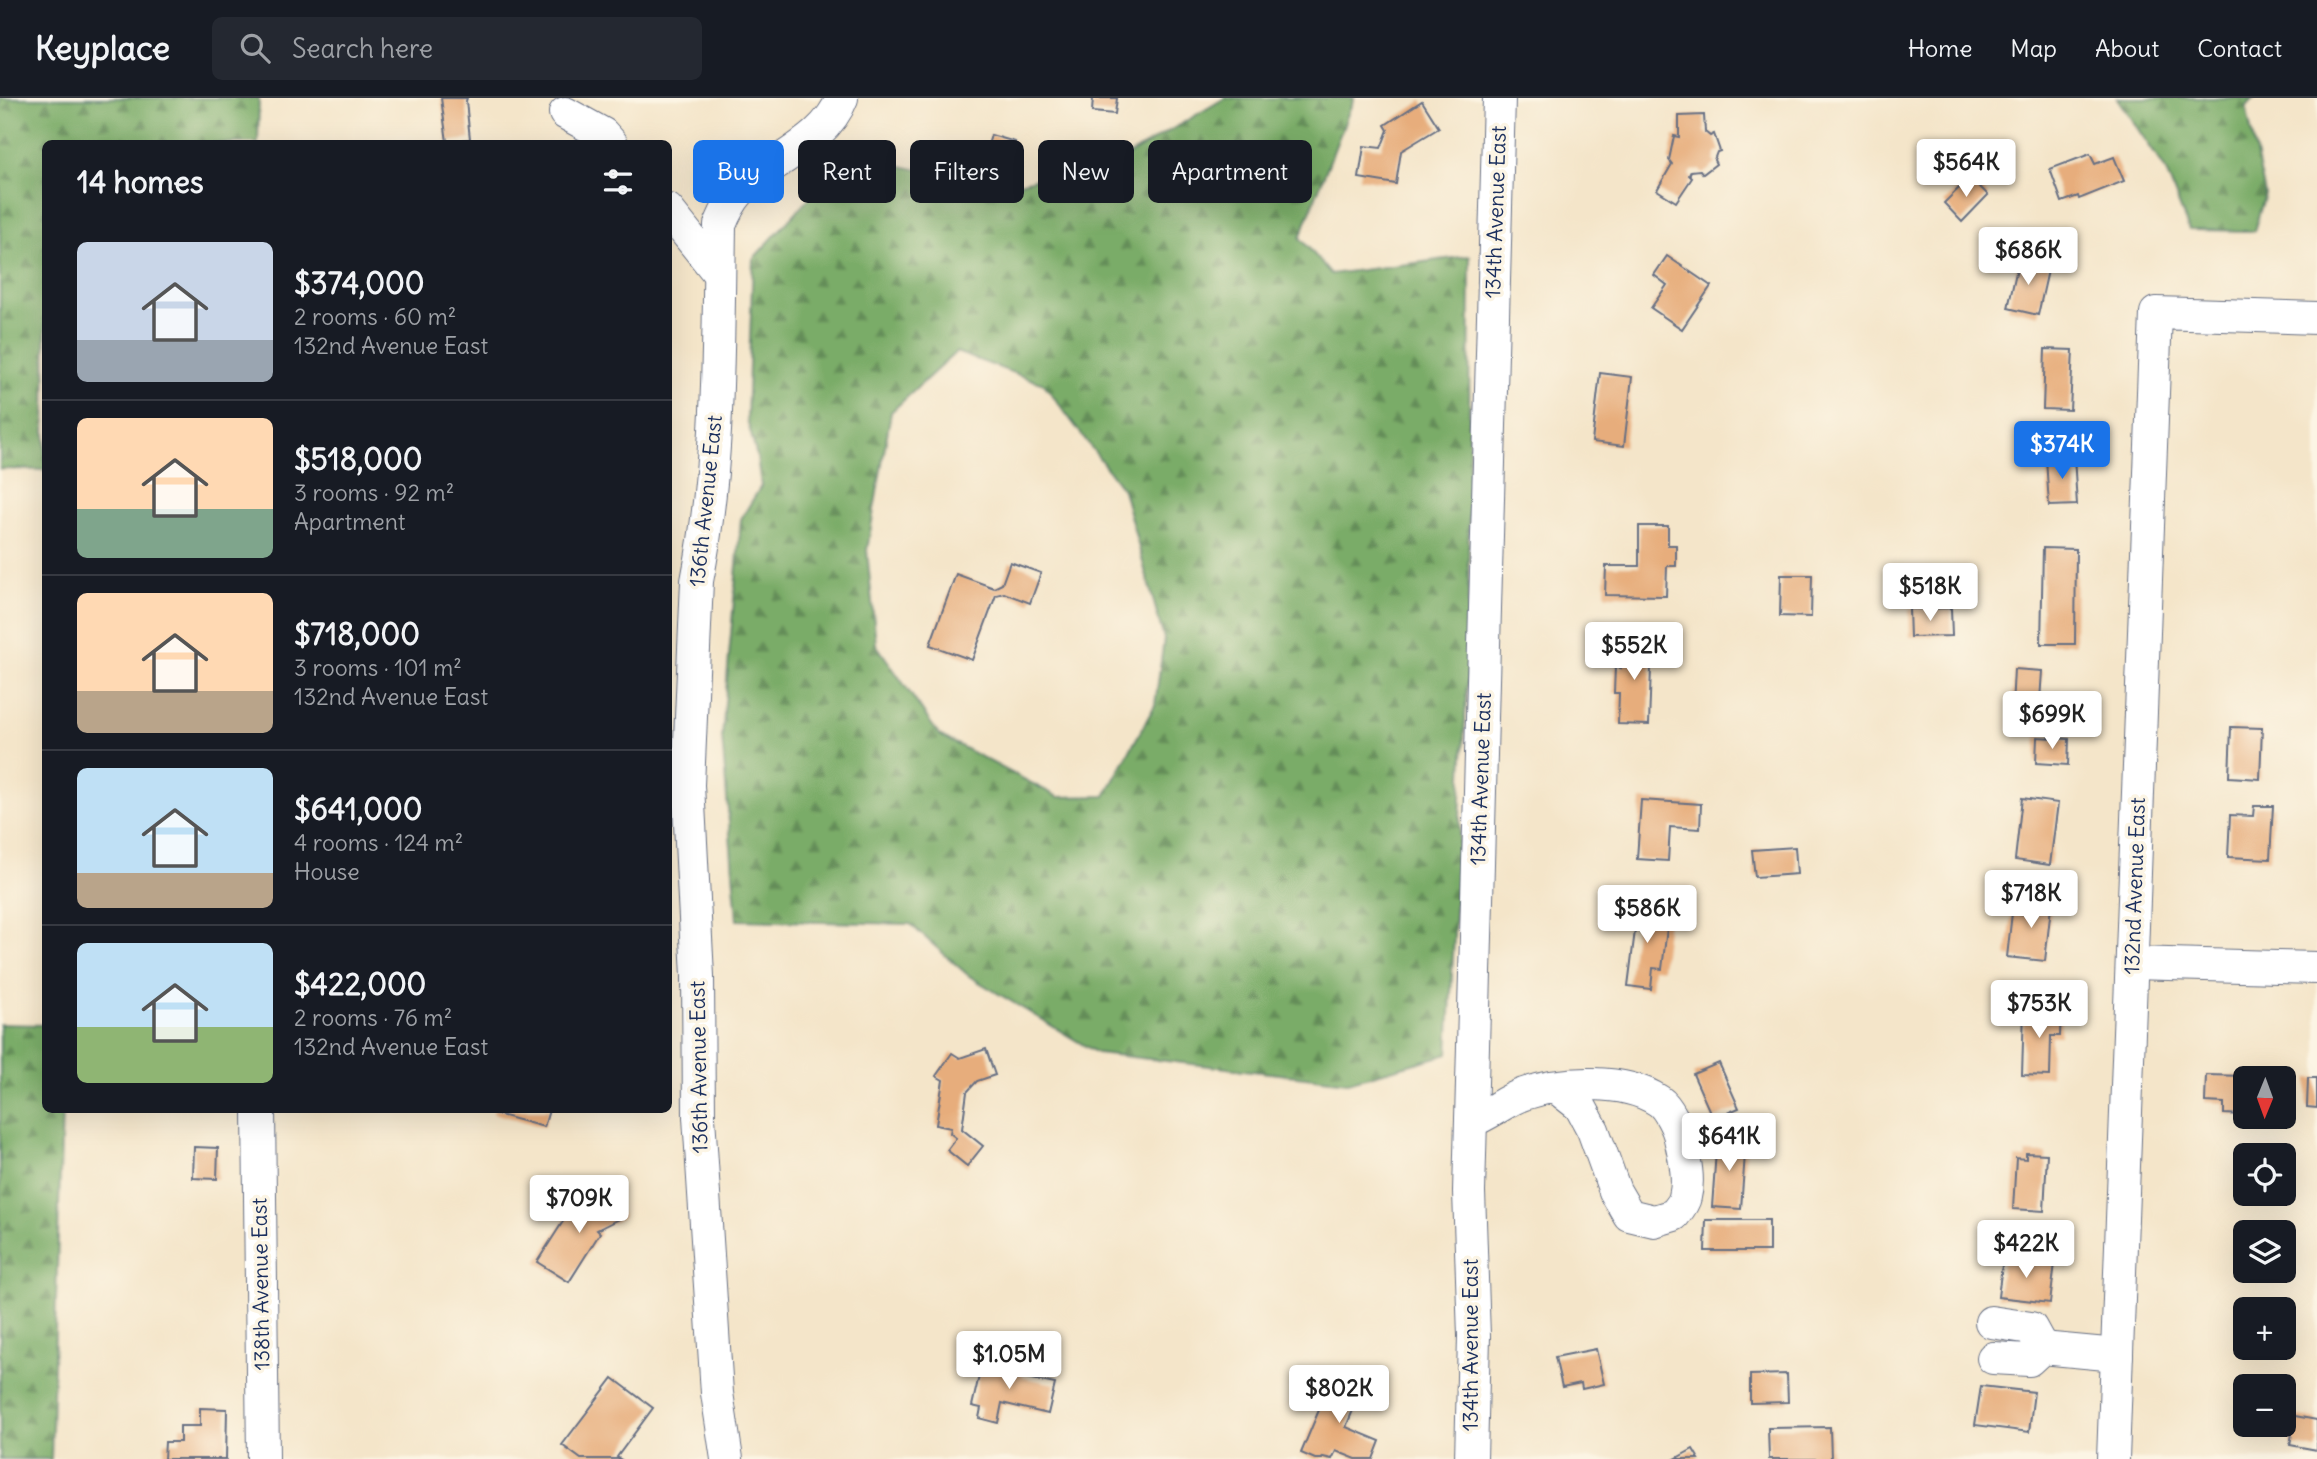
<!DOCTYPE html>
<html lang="en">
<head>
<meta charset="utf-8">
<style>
  :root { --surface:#171b24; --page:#242831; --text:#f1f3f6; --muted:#9ea1a6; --line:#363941; --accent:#1a73e8 }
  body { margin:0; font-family:Delius,sans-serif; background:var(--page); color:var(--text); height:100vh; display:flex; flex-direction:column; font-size:26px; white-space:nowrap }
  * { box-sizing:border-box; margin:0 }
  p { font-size:23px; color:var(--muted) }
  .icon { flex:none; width:38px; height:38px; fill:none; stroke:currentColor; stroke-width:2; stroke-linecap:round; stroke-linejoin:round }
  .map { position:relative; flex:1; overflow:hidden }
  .sheet { position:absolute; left:42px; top:42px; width:630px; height:973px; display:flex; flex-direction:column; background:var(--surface); border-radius:10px; box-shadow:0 7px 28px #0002 }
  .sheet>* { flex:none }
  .banner { position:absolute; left:693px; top:42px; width:665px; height:63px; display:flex; gap:14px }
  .needle { width:46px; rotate:181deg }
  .controls { position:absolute; left:2233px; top:968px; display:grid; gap:14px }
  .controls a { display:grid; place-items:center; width:63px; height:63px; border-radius:10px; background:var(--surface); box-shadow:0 7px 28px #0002; font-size:35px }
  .price { position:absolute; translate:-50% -60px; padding:0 16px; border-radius:7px; background:#fff; color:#222; font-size:23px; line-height:46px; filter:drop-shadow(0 2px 4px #0008) }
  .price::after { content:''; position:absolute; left:50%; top:42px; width:21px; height:16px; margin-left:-10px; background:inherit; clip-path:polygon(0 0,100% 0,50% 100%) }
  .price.active { background:var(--accent); color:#fff }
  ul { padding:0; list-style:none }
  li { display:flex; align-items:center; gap:21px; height:175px; padding:0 35px }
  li+li { border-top:2px solid var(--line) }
  li span { display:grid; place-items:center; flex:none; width:196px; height:140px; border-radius:10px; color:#555 }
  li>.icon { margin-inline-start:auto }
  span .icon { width:84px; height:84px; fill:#fffc; stroke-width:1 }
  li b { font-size:30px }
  h2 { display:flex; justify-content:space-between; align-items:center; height:84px; padding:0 35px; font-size:30px }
  .tag { padding:0 24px; border-radius:10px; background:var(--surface); box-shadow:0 7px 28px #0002; font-size:24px; line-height:63px }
  .tag.active { background:var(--accent); color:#fff }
  header { display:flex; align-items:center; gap:42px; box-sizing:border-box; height:98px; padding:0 35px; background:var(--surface); border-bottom:2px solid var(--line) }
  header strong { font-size:33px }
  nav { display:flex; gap:38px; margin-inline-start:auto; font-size:24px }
  .search { width:490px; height:63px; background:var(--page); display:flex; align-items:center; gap:18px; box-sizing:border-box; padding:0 24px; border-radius:10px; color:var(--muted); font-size:26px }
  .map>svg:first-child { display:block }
  .forest { fill:url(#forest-firs); stroke:#4a6e62; stroke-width:2; fill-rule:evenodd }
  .building { fill:#e7ad7b }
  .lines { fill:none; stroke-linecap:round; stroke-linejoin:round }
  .minor-casing { stroke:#676f83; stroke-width:34 }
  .minor { stroke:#fff; stroke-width:32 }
  .labels { text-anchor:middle; stroke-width:7; stroke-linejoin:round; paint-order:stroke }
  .street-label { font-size:21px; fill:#1b2f5e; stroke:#fcf5e5 }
</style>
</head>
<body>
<header>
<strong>Keyplace</strong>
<div class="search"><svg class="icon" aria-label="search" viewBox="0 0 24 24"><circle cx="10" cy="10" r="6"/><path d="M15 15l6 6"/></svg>Search here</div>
<nav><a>Home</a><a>Map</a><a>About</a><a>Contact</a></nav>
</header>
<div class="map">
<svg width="2317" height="1361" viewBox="0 0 2317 1361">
  <defs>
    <pattern id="forest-firs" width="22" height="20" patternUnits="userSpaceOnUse" patternTransform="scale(1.75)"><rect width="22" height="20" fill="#7aac67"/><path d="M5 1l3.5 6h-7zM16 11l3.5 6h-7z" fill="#638c58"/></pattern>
  </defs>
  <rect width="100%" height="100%" fill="#fcf5e5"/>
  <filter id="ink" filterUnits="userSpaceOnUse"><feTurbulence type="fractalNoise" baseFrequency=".0143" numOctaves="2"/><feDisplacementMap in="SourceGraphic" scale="14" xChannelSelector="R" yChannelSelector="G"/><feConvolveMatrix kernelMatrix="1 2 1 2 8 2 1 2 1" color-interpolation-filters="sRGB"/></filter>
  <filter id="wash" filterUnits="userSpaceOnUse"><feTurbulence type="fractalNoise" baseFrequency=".00686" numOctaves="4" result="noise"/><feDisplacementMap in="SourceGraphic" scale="28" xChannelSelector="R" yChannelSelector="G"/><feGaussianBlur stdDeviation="1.57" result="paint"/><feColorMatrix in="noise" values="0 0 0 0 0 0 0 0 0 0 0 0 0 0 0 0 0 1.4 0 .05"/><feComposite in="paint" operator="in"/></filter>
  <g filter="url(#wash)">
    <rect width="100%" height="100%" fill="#f4e5c9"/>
    <g class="forest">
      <path d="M 0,0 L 259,0 L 258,45 L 46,46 L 45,372 L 0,371 Z"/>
      <path d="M 1225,0 L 1354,0 L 1300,140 L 1331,176 L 1470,158 L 1468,561 L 1448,956 L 1348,984 L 1097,955 L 969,878 L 910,826 L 737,822 L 722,639 L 741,421 L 761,388 L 757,359 L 747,321 L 753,161 L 823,85 L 886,65 L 1002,89 L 1125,59 ZM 956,254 L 1044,286 L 1123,392 L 1164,541 L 1155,607 L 1105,698 L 1058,699 L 939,637 L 876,546 L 867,452 L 891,314 Z"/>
      <path d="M 2117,0 L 2254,0 L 2246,9 L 2265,96 L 2254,133 L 2189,132 L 2165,71 Z"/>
      <path d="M 0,926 L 45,927 L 46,1012 L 62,1012 L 51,1361 L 0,1361 Z"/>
    </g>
    <g id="blocks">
      <g class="building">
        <path d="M 441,0 L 467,0 L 466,3 L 470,41 L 447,44 Z"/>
        <path d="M 1093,0 L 1117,0 L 1115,16 L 1092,14 Z"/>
        <path d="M 1422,3 L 1439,30 L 1401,53 L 1396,86 L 1359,80 L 1364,48 L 1381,50 L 1388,32 L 1385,27 Z"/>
        <path d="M 1704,17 L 1705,34 L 1710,38 L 1714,36 L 1720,53 L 1717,54 L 1714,62 L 1716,66 L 1703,76 L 1700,72 L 1691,73 L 1689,77 L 1692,80 L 1676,104 L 1657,92 L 1672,66 L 1669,62 L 1674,38 L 1679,39 L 1679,18 Z"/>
        <path d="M 991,37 L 1015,44 L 1009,64 L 985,57 Z"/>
        <path d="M 2090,56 L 2095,66 L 2114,59 L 2124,83 L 2079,101 L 2078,98 L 2062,104 L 2050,71 Z"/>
        <path d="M 1970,79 L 1988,97 L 1962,124 L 1944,105 Z"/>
        <path d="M 1667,158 L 1711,188 L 1682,231 L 1651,210 L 1667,187 L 1654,177 Z"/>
        <path d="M 2019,161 L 2049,168 L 2038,217 L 2008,210 Z"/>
        <path d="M 2045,251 L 2073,252 L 2070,312 L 2043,311 Z"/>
        <path d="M 1600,275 L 1632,279 L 1624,348 L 1592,344 Z"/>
        <path d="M 2074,358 L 2077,407 L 2049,408 L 2046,360 Z"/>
        <path d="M 1639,428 L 1668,428 L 1668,447 L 1676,447 L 1676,468 L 1667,468 L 1666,498 L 1605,497 L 1606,468 L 1639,468 Z"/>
        <path d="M 2043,450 L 2076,451 L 2075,546 L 2041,546 Z"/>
        <path d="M 1010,464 L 1041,475 L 1030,505 L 1004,495 L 996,497 L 972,562 L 930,547 L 956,476 L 994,490 L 1002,486 Z"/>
        <path d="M 1781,477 L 1812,477 L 1811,519 L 1780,518 Z"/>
        <path d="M 1951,510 L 1952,538 L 1910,539 L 1909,511 Z"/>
        <path d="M 1622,540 L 1652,541 L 1649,627 L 1618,626 L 1619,595 L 1614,595 L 1615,569 L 1621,570 Z"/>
        <path d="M 2014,571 L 2042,573 L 2038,632 L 2011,630 Z"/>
        <path d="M 2231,629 L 2262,630 L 2260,681 L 2229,679 Z"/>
        <path d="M 2037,639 L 2069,641 L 2068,667 L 2036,665 Z"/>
        <path d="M 2022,700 L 2058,705 L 2050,767 L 2015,762 Z"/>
        <path d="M 1641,702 L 1701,706 L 1700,731 L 1670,729 L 1668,763 L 1637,761 Z"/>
        <path d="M 2254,708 L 2273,708 L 2270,761 L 2228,759 L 2230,717 L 2253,718 Z"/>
        <path d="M 1795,749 L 1797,776 L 1755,779 L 1752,752 Z"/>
        <path d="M 2027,797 L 2052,800 L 2045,863 L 2007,859 L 2012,815 L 2025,816 Z"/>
        <path d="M 1629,809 L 1669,814 L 1662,871 L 1653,870 L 1651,891 L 1628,888 L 1636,825 L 1627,824 Z"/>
        <path d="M 2024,910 L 2061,911 L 2060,938 L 2051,938 L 2050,978 L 2022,977 Z"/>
        <path d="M 986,951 L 995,977 L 977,983 L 967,994 L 962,1031 L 983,1048 L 967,1068 L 947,1052 L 956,1040 L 950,1035 L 951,1030 L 936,1027 L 943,982 L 936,978 L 952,955 L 960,960 Z"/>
        <path d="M 1719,965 L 1739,1010 L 1713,1021 L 1693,976 Z"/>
        <path d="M 2206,977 L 2245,978 L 2244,1017 L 2224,1016 L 2224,1005 L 2205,1004 Z"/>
        <path d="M 2308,980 L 2317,980 L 2317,1010 L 2307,1009 Z"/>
        <path d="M 494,1012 L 549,1012 L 544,1029 L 493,1015 Z"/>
        <path d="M 1717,1039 L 1746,1042 L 1741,1111 L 1712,1109 Z"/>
        <path d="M 194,1049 L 218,1050 L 217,1081 L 193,1080 Z"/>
        <path d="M 2026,1055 L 2047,1056 L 2044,1113 L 2013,1111 L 2016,1060 L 2026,1061 Z"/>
        <path d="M 609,1092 L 623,1119 L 597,1132 L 600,1135 L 569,1184 L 537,1164 L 571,1111 Z"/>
        <path d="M 1706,1122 L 1769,1122 L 1769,1153 L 1705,1153 Z"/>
        <path d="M 2003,1159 L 2055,1165 L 2050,1205 L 1998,1199 Z"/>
        <path d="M 1596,1251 L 1604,1286 L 1582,1291 L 1581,1285 L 1562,1289 L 1555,1259 Z"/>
        <path d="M 983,1261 L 1024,1271 L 1022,1279 L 1055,1286 L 1048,1316 L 1002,1305 L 998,1325 L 979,1320 L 981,1310 L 972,1308 Z"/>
        <path d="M 1334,1276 L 1363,1288 L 1346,1329 L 1380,1343 L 1373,1361 L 1356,1361 L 1336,1353 L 1332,1361 L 1323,1359 L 1322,1361 L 1315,1361 L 1301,1355 Z"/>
        <path d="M 1787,1276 L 1788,1304 L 1750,1305 L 1750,1277 Z"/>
        <path d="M 613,1280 L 653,1310 L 617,1359 L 620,1361 L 581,1361 L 562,1347 Z"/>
        <path d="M 1981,1288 L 2034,1294 L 2029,1334 L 1975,1327 Z"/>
        <path d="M 200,1310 L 227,1311 L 226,1361 L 164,1361 L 165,1344 L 180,1344 L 180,1328 L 200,1328 Z"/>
        <path d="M 2295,1318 L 2317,1322 L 2317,1352 L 2290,1347 Z"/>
        <path d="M 1830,1329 L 1831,1361 L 1769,1361 L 1768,1330 Z"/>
        <path d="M 1693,1351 L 1699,1361 L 1675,1361 Z"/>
      </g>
    </g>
  </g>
  <g filter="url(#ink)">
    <use href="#blocks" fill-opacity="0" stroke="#676f83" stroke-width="2"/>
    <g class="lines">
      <g class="minor-casing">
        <g id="minor">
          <path d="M 565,15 L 603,36 L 612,46"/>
          <path d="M 668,112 L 719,176"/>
          <path d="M 2132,865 L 2317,870"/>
          <path d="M 259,1012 L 263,1361"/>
          <path d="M 1471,1023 C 1490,1017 1505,1002 1524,996 C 1562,983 1625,980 1659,1003 C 1668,1009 1678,1030 1680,1040 C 1684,1058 1690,1080 1685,1099 C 1684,1105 1678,1112 1674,1117 L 1654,1123 L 1629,1117 L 1615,1093 L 1593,1032 L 1580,1008 L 1557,990"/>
          <path d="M 1991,1224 L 2031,1230 L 2042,1250"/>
          <path d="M 1993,1260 L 2029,1262 L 2042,1250 L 2117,1257"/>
          <path d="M 727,1361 L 717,1295 L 699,1019 L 698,878 L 688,687 L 697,483 C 720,368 718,244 720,127 C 725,115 730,104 739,94 C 770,62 825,45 842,0"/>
          <path d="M 1471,1361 L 1474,1238 L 1469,1094 L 1499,0"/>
          <path d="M 2113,1361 L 2156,215 L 2317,220"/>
        </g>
      </g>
      <use href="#minor" class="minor"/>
    </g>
  </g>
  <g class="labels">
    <g class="street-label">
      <text transform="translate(1496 114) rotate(-88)" y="7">134th Avenue East</text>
      <text transform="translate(706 403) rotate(-84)" y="7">136th Avenue East</text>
      <text transform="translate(1481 681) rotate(-88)" y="7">134th Avenue East</text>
      <text transform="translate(2135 788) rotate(-88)" y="7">132nd Avenue East</text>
      <text transform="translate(699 969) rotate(-91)" y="7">136th Avenue East</text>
      <text transform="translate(261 1186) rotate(-91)" y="7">138th Avenue East</text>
      <text transform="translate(1471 1247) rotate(-90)" y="7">134th Avenue East</text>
    </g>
  </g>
</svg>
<div class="controls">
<a><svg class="needle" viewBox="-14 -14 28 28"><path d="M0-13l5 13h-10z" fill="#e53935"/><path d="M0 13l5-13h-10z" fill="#9ea1a6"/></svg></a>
<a><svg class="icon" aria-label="locate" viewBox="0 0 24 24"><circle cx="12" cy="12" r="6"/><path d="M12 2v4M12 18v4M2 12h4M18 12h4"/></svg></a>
<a><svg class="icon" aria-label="layers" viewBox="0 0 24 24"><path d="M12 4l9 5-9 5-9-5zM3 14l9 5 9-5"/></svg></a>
<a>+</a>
<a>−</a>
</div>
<b class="price" style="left:1966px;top:101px">$564K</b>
<b class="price" style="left:2028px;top:189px">$686K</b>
<b class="price active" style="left:2062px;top:383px">$374K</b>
<b class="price" style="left:1930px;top:525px">$518K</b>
<b class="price" style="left:1634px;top:584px">$552K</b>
<b class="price" style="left:2052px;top:653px">$699K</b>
<b class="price" style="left:2031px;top:832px">$718K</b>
<b class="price" style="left:1647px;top:847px">$586K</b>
<b class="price" style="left:2039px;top:942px">$753K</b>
<b class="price" style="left:1729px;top:1075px">$641K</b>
<b class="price" style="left:579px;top:1137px">$709K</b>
<b class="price" style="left:2026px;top:1182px">$422K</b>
<b class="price" style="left:1009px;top:1293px">$1.05M</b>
<b class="price" style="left:1339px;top:1327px">$802K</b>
<div class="banner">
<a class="tag active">Buy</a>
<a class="tag">Rent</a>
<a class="tag">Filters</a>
<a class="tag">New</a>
<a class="tag">Apartment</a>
</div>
<section class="sheet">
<h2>14 homes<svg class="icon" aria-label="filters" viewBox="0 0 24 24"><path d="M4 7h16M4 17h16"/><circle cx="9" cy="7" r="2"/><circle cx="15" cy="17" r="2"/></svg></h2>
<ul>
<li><span style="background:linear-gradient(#c9d6e8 70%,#9aa5b1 0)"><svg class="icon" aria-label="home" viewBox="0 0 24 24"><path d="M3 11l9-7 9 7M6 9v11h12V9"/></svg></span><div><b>$374,000</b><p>2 rooms · 60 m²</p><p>132nd Avenue East</p></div></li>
<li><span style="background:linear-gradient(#ffd9b3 65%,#7fa58c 0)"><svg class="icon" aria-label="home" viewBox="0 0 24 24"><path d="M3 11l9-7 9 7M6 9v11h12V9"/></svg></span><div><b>$518,000</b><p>3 rooms · 92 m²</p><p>Apartment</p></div></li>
<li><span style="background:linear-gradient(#ffd9b3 70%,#b9a48a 0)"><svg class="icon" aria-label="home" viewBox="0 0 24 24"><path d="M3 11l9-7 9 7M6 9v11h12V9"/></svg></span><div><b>$718,000</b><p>3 rooms · 101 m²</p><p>132nd Avenue East</p></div></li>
<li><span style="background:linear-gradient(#bfe0f5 75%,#b9a48a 0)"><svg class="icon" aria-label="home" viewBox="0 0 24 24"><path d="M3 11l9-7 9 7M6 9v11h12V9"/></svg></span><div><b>$641,000</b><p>4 rooms · 124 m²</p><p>House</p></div></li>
<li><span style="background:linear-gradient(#bfe0f5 60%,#8fb573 0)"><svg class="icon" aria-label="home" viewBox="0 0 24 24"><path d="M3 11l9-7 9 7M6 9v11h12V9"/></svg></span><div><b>$422,000</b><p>2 rooms · 76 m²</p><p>132nd Avenue East</p></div></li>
</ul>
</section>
</div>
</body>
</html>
